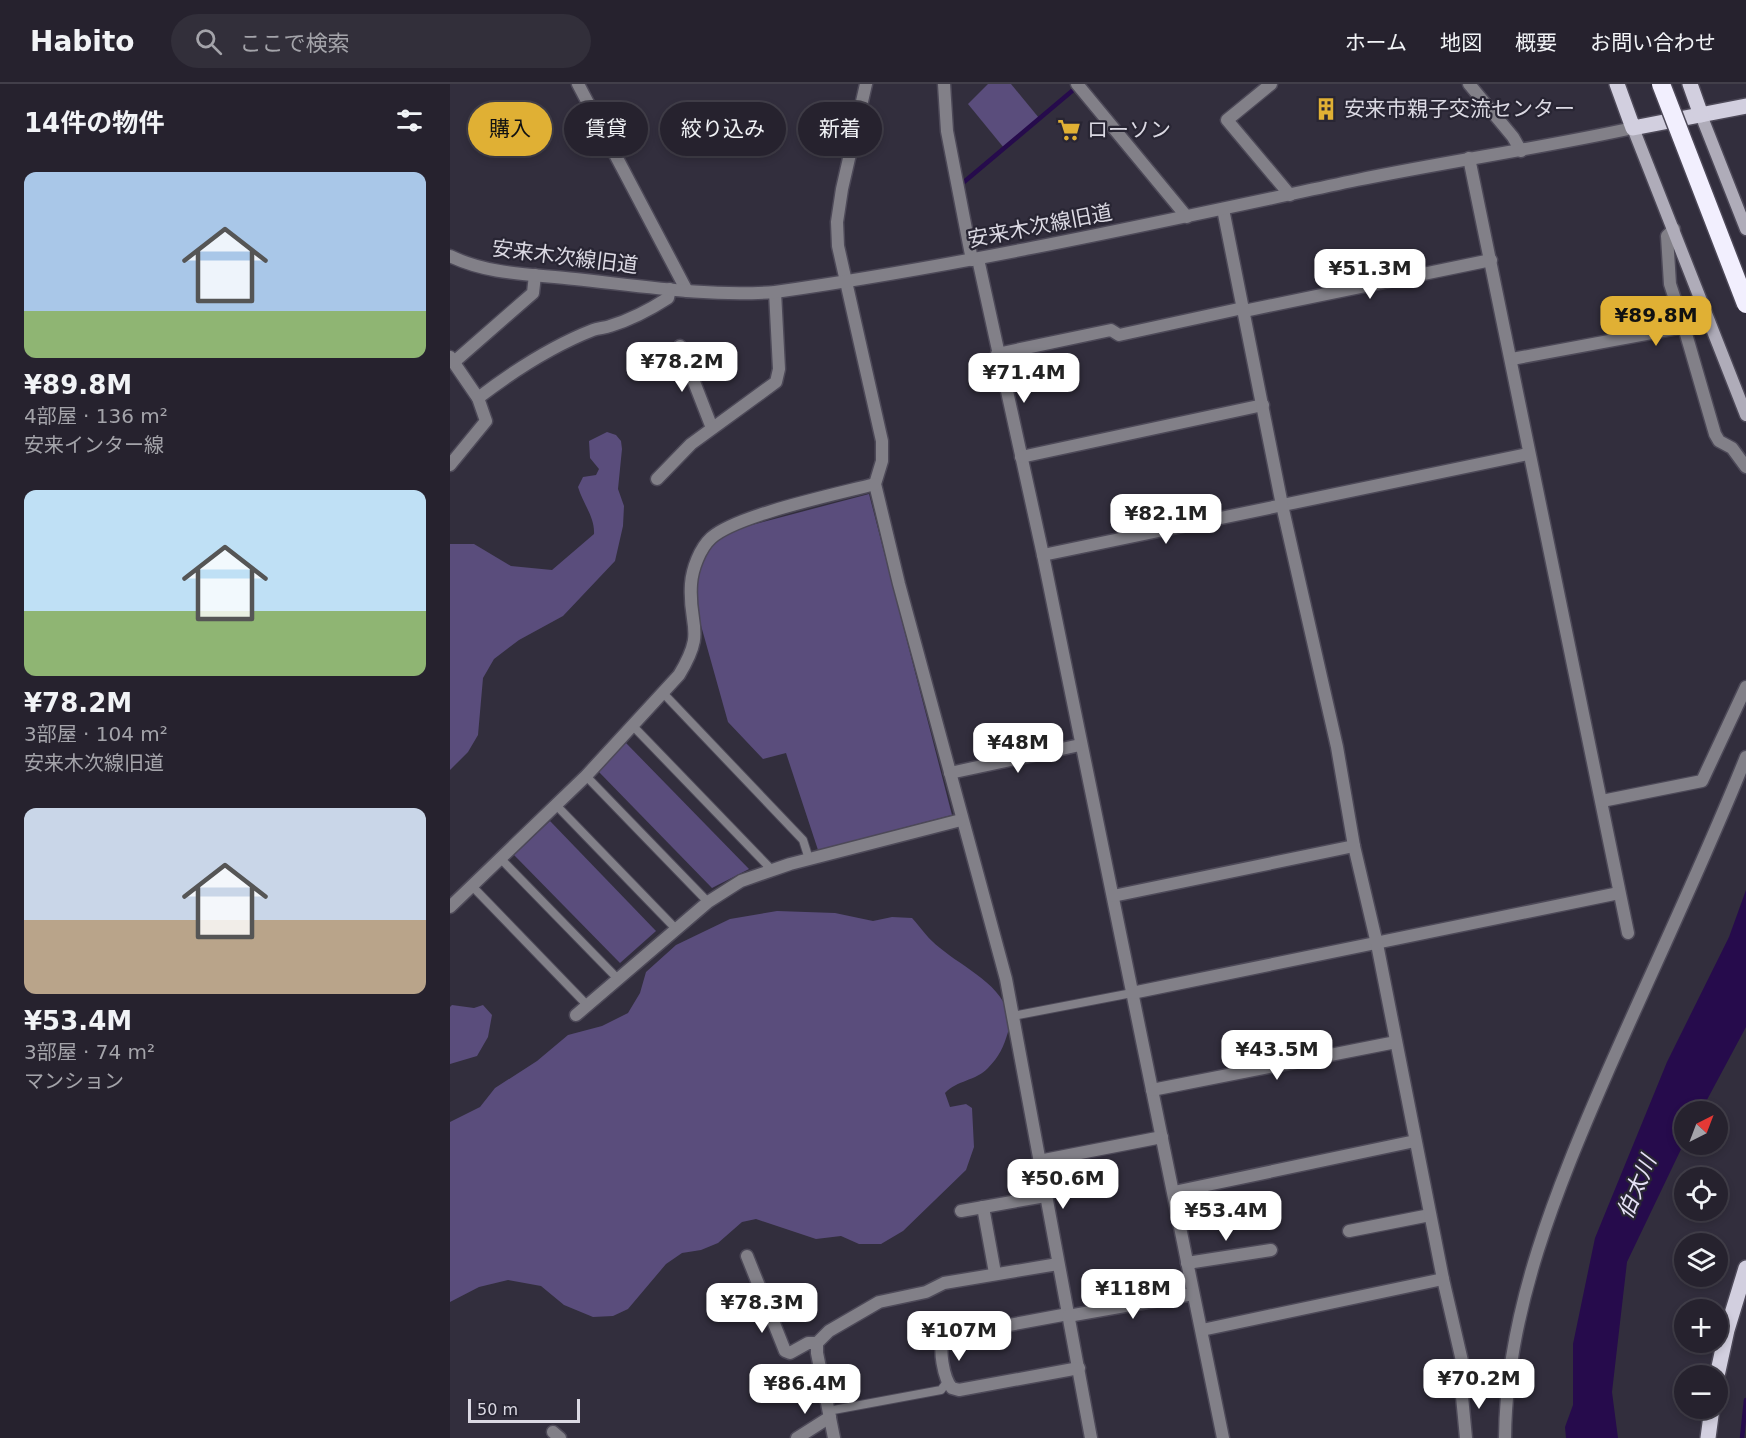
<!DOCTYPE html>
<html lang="ja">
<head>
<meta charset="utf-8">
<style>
  :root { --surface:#26222e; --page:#322f3a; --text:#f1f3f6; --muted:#a4a4aa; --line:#423f4a; --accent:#e0b034 }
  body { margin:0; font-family:"DejaVu Sans","Noto Sans JP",sans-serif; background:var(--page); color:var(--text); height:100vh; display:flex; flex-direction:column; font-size:22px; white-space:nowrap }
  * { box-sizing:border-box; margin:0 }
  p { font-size:20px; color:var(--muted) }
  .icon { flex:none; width:33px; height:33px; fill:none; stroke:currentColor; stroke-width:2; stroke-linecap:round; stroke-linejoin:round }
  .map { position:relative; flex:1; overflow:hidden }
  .drawer { display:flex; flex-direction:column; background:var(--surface); width:450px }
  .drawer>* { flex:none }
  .banner { position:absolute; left:18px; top:18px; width:570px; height:54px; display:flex; gap:12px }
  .needle { width:39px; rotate:42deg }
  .controls { position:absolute; left:1224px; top:1017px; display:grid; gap:12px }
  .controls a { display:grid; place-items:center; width:54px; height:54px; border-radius:50%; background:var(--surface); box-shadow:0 3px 9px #0003,0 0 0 2px var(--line); font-size:30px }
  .scale { position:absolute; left:18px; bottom:15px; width:112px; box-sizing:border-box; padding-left:6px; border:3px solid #dbd9e3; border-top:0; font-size:16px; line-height:21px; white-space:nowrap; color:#dbd9e3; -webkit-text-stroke:4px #282533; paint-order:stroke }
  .price { position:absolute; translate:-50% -51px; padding:0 14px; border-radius:12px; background:#fff; color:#222; font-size:20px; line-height:39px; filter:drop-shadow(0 2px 3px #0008) }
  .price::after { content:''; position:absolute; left:50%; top:36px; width:18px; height:14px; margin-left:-9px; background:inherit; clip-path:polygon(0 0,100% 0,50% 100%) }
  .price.current { background:var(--accent); color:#111 }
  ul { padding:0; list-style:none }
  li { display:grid; align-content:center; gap:12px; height:318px; padding:0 24px }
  li span { display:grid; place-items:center; height:186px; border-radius:12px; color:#555 }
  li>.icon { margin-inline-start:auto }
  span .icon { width:108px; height:108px; fill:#fffc; stroke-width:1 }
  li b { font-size:26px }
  h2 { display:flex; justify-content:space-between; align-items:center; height:72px; padding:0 24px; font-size:26px }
  .tag { padding:0 21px; border-radius:27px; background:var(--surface); box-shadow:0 3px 9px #0003,0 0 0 2px var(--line); font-size:21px; line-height:54px }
  .tag.current { background:var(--accent); color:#111 }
  header { display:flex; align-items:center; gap:36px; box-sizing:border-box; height:84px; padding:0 30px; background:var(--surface); border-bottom:2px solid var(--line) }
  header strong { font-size:28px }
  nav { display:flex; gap:33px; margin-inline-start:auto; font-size:21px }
  .search { width:420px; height:54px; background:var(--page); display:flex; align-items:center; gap:15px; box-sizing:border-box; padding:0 21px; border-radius:33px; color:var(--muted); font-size:22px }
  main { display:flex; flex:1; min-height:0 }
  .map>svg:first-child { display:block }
  .green { fill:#5a4d7c }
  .water { fill:#260b4c }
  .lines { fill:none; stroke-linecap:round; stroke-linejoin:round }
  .stream { stroke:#260b4c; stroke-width:4.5 }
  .service-casing { stroke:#4d4958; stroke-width:10 }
  .minor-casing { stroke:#4d4958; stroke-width:15 }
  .tertiary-casing { stroke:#4d4958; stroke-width:15 }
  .secondary-casing { stroke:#4d4958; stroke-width:15 }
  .primary-casing { stroke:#4d4958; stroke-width:18 }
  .service { stroke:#828088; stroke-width:8 }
  .minor { stroke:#828088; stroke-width:12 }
  .tertiary { stroke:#828088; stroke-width:12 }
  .secondary { stroke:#afacb9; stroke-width:12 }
  .primary { stroke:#d2cfdf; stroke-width:15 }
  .motorway-bridge-casing { stroke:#4d4958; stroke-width:21; stroke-linecap:butt }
  .motorway-bridge { stroke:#f2effe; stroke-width:18 }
  .labels { text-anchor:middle; stroke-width:4.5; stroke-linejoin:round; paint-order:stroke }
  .poi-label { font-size:21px; fill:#dbd9e3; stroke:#282533; text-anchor:start }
  .street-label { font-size:21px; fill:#dbd9e3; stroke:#282533 }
  .water-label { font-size:22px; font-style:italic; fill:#e6e1f6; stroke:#282533 }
</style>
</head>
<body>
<header>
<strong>Habito</strong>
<div class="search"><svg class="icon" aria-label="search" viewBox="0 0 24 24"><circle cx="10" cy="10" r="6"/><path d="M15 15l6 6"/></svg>ここで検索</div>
<nav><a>ホーム</a><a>地図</a><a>概要</a><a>お問い合わせ</a></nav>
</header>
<main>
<section class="drawer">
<h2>14件の物件<svg class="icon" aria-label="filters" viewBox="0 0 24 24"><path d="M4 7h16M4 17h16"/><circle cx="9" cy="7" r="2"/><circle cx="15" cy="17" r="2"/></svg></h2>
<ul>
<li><span style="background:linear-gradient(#a9c7e8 75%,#8fb573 0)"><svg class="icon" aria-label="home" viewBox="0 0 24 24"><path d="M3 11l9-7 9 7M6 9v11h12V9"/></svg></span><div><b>¥89.8M</b><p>4部屋 · 136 m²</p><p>安来インター線</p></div></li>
<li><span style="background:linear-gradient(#bfe0f5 65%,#8fb573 0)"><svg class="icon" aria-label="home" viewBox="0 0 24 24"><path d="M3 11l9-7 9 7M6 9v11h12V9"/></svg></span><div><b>¥78.2M</b><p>3部屋 · 104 m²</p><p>安来木次線旧道</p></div></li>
<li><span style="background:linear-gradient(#c9d6e8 60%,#b9a48a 0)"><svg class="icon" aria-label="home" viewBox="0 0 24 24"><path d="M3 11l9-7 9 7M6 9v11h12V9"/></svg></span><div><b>¥53.4M</b><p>3部屋 · 74 m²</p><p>マンション</p></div></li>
</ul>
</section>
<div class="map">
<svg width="1296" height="1354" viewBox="0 0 1296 1354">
  <rect width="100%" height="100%" fill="#322e3d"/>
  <g class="green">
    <path d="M 538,0 L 561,0 L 589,34 L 554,64 L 518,20 Z"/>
    <path d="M 157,348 L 166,351 L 171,357 L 172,365 L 168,405 L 174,422 L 173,442 L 165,477 L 113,532 L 69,556 L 44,575 L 33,594 L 28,651 L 18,668 L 0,686 L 0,460 L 24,460 L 61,482 L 102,486 L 144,450 C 145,433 133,420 128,403 L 133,393 L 146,391 L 149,385 L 140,374 L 139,357 Z"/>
    <path d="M 419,410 L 502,731 L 368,766 L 336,669 L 313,675 L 278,638 L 245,520 L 246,491 L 260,460 L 290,444 Z"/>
    <path d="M 176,659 L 299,785 L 262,804 L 148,687 Z"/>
    <path d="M 100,737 L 206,847 L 170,879 L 64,771 Z"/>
    <path d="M 327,827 L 385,829 L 423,837 L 442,833 L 462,834 C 471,844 479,856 490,864 C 516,886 567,907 558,948 C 554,962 549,973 538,984 C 526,997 507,996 495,1009 L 500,1023 L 516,1020 L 522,1024 L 524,1063 L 516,1086 L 453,1147 L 431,1160 L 409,1160 L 391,1152 L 366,1155 L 306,1135 L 292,1138 L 268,1159 L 251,1166 L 232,1169 L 216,1180 L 178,1225 L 163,1232 L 143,1233 L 114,1221 L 91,1202 L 58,1196 L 29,1203 L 0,1218 L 0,1038 L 30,1023 L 45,1004 L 87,977 L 118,951 L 152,942 L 178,929 L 190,909 L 196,888 L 226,861 L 280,835 Z"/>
    <path d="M 2,921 L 24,924 L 33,921 L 42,931 L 38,953 L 27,972 L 0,980 L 0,923 Z"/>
  </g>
  <path class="water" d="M 1296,806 L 1296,943 L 1251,1027 L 1234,1028 L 1234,1059 L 1177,1178 L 1162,1308 L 1168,1354 L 1116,1354 L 1115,1343 L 1123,1321 L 1123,1260 L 1145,1154 L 1217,978 L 1279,853 Z"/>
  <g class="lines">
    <g class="stream">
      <path d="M 514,98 L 622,7"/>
      <path d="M 1292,1354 L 1296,1316"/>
    </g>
    <g class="service-casing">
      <g id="service">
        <path d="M 214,610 L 353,756 L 359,775"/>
        <path d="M 183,642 L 322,786"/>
        <path d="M 136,692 L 258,818"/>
        <path d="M 106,721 L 226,845"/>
        <path d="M 50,774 L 168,895"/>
        <path d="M 22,802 L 137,921"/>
        <path d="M 563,932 L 682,909"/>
        <path d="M 378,1327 L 491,1306 L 497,1298"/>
      </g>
    </g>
    <g class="minor-casing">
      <g id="minor">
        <path d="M 128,0 L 237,207"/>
        <path d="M 416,0 L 392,105 L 387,138 L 388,162 L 432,357 L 432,377 L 425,400 L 449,500 L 556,895 L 641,1354"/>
        <path d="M 494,0 L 497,47 L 522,176"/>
        <path d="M 627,0 L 737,133"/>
        <path d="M 821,0 L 777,36 L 840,111"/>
        <path d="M 1019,0 L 1063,53 L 1071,67"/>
        <path d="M 1019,74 L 1178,849"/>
        <path d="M 528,175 L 593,471 L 773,1354"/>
        <path d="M 794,227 L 1041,176"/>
        <path d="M 1234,243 L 1265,350 L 1269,357 L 1282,364 L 1296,383"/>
        <path d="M 230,262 L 262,344"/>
        <path d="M 547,270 L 661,246 L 669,251 L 793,224"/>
        <path d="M 0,273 L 28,314 L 36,337 L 0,381"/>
        <path d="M 1062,275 L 1234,243 L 1220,200 L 1217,152 L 1224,145"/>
        <path d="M 4,278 L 83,209 L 85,191"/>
        <path d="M 28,314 C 62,288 102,262 143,246 C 148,244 155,244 160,242 C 180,236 201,225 218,214 L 220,205"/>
        <path d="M 571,373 L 813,321"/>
        <path d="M 207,395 L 241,360 L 326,298 L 329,285 L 325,208"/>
        <path d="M 593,471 L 1078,370"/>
        <path d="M 500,689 L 630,661"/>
        <path d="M 1152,717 L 1252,697 L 1296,603"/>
        <path d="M 663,812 L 904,762"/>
        <path d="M 0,823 L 136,692 L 229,591 C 257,545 238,544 241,500 C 242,485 250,464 261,454 C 286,431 387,410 425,400"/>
        <path d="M 682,909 L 1169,809"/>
        <path d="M 126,931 L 258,818 L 291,797 L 340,780 L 511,736"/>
        <path d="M 702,1006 L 946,958"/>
        <path d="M 589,1077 L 712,1053"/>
        <path d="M 724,1108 L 965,1057"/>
        <path d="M 533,1123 L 545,1189"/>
        <path d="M 511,1127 L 595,1112"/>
        <path d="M 899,1147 L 980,1131"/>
        <path d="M 297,1172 L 335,1267 L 340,1269 L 358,1259 L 367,1259"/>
        <path d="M 737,1179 L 821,1166"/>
        <path d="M 993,1195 L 1012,1277 L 1011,1302"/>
        <path d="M 618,1230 L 495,1253 C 487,1262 494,1296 502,1304 L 509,1306 L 629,1284"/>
        <path d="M 618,1232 L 743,1210"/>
        <path d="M 752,1246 L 993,1195 L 927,860 L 904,762 L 887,663 L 832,421 L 773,125"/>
        <path d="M 103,1348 L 110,1354"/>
        <path d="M 347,1354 L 380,1333"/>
        <path d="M 384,1354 L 367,1269 L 367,1259 L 379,1247 L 429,1218 L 476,1208 L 494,1199 L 608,1180"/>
        <path d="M 1055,1354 C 1056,1227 1107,1104 1157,989 C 1203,884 1253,780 1296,673"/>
      </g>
    </g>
    <g class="tertiary-casing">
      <g id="tertiary">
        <path d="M 0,172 C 39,191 83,190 125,195 C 191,202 258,213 325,208 C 521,180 714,137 907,96 C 999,77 1092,64 1183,44"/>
        <path d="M 1011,1302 L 1016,1354"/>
      </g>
    </g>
    <g class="secondary-casing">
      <g id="secondary">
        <path d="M 1251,31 L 1296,145"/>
        <path d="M 1183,44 L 1296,331"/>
      </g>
    </g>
    <g class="primary-casing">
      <g id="primary">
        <path d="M 1167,0 L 1183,44 L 1296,22"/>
        <path d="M 1240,0 L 1251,31"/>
        <path d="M 1267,1292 L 1277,1246 L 1296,1184"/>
        <path d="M 1258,1354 L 1262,1324"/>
      </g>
    </g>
    <use href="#service" class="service"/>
    <use href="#minor" class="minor"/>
    <use href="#tertiary" class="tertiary"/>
    <use href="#secondary" class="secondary"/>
    <use href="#primary" class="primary"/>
    <g class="motorway-bridge-casing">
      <path id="motorway-bridge" d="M 1211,0 L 1296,220"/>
    </g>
    <use href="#motorway-bridge" class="motorway-bridge"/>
  </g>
  <defs>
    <g id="building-bare" transform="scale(1.8)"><path d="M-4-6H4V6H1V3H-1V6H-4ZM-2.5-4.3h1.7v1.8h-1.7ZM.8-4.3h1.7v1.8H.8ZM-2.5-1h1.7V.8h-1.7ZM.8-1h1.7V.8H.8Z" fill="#e0b034" stroke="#282533" stroke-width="2.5" paint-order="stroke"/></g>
    <g id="supermarket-bare" transform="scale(1.8)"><path d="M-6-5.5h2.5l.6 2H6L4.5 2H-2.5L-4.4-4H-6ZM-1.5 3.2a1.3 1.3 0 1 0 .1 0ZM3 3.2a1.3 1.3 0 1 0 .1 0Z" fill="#e0b034" stroke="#282533" stroke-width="2.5" paint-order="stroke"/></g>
  </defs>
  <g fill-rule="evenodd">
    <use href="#building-bare" x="876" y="25"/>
    <use href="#supermarket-bare" x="619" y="46"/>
  </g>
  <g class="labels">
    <g class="poi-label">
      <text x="894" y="32">安来市親子交流センター</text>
      <text x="637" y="53">ローソン</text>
    </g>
    <g class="street-label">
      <text transform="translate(590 142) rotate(-11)" y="7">安来木次線旧道</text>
      <text transform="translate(115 173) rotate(7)" y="7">安来木次線旧道</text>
    </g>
    <g class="water-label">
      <text transform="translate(1186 1103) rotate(-67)" y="8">伯太川</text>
    </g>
  </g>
</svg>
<div class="controls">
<a><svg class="needle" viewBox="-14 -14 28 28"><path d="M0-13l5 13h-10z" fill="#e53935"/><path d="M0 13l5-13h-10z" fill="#a4a4aa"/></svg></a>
<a><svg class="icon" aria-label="locate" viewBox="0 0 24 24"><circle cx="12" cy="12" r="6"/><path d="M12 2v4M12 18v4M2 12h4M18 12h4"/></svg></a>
<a><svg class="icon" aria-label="layers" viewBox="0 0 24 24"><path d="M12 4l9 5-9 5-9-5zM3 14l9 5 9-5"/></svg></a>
<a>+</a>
<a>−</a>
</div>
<div class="scale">50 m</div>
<b class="price" style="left:920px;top:216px">¥51.3M</b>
<b class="price current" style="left:1206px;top:263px">¥89.8M</b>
<b class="price" style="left:232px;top:309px">¥78.2M</b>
<b class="price" style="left:574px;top:320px">¥71.4M</b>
<b class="price" style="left:716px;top:461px">¥82.1M</b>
<b class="price" style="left:568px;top:690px">¥48M</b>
<b class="price" style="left:827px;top:997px">¥43.5M</b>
<b class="price" style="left:613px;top:1126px">¥50.6M</b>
<b class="price" style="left:776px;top:1158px">¥53.4M</b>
<b class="price" style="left:683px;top:1236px">¥118M</b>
<b class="price" style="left:312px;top:1250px">¥78.3M</b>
<b class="price" style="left:509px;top:1278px">¥107M</b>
<b class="price" style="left:1029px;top:1326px">¥70.2M</b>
<b class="price" style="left:355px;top:1331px">¥86.4M</b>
<div class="banner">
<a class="tag current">購入</a>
<a class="tag">賃貸</a>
<a class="tag">絞り込み</a>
<a class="tag">新着</a>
</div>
</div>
</main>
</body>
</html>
